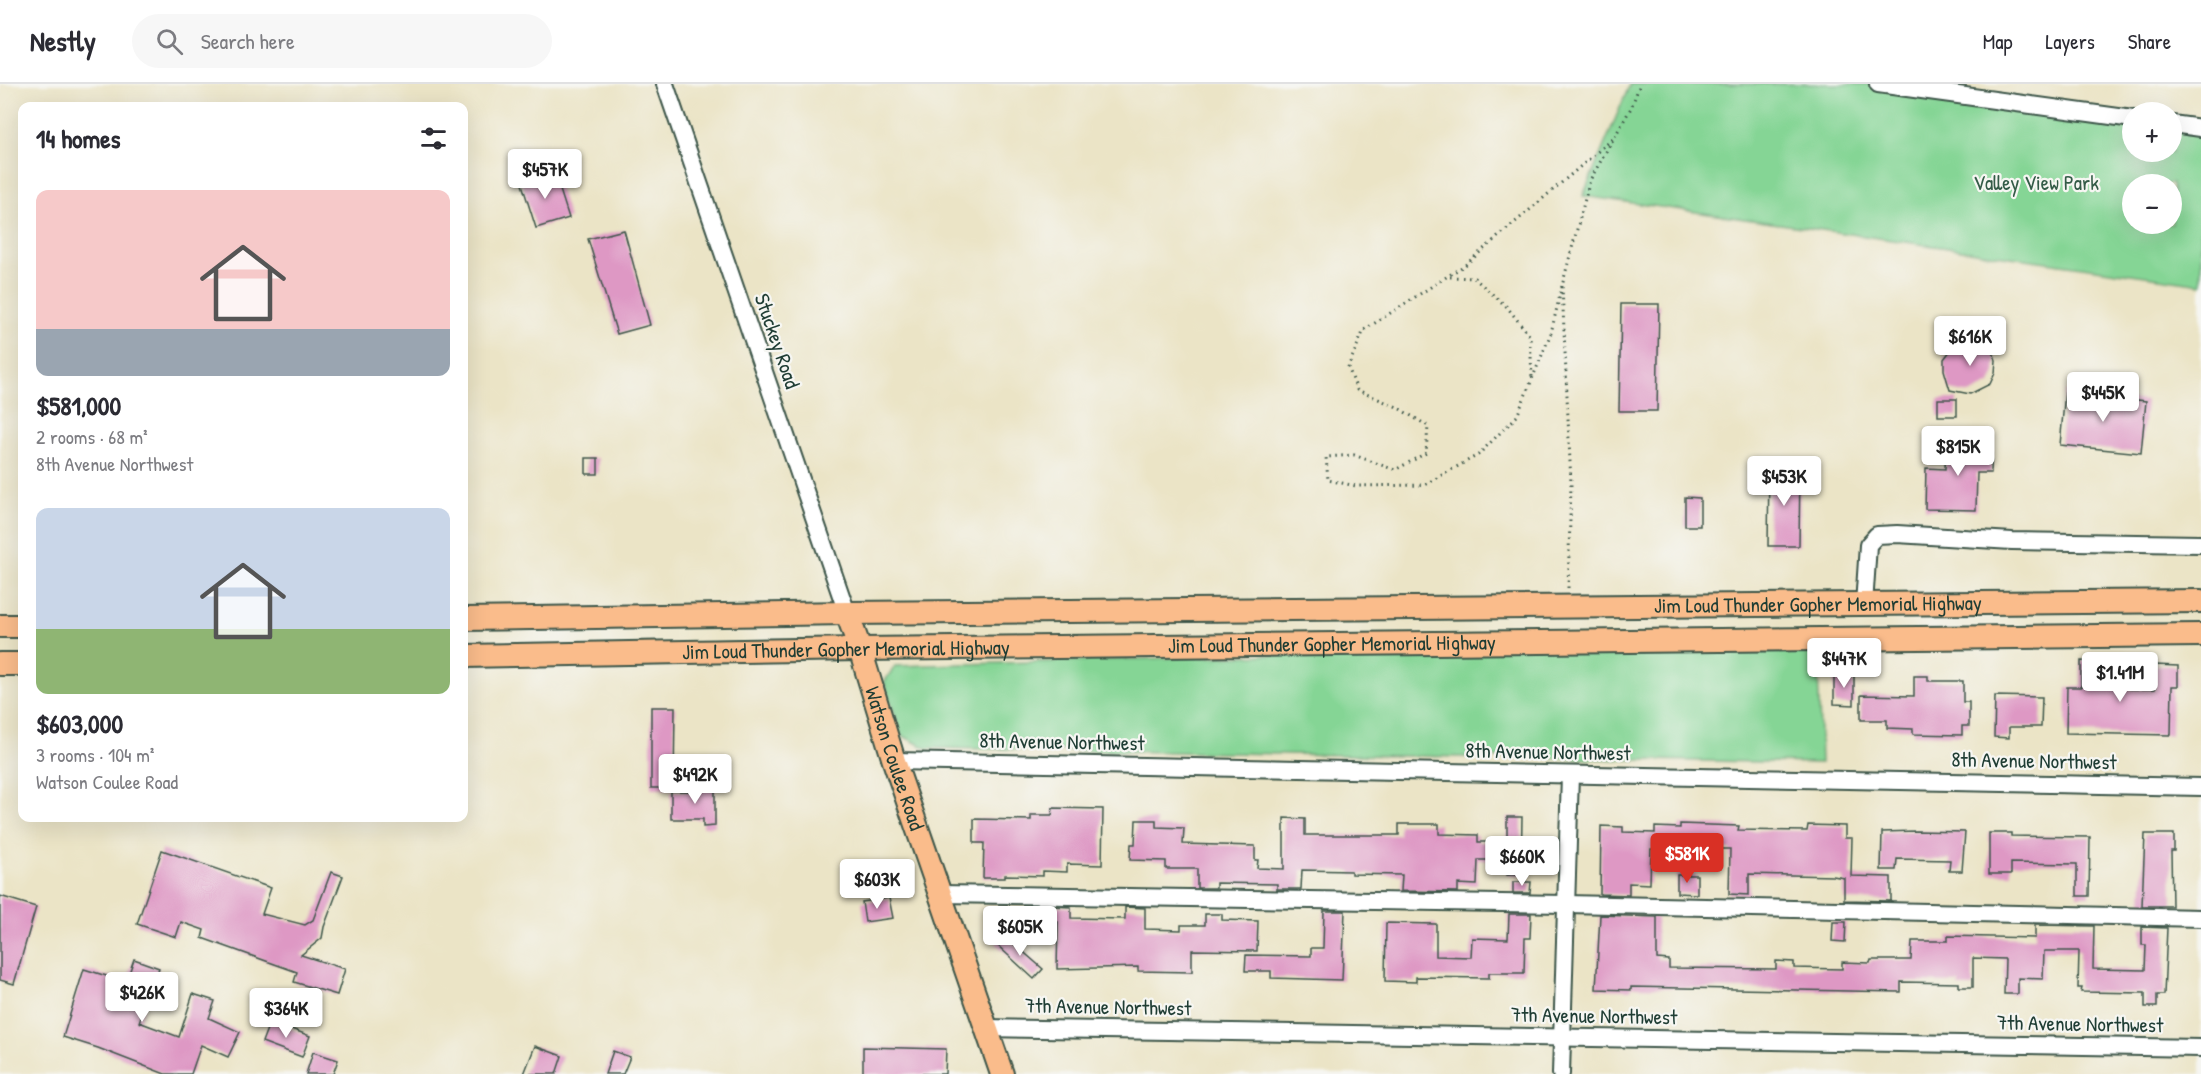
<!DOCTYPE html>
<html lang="en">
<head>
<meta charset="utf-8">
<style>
  :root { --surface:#fff; --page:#f7f7f7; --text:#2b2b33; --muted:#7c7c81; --line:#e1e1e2; --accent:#d93025 }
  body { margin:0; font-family:"Patrick Hand",sans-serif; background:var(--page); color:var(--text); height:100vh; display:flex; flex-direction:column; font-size:22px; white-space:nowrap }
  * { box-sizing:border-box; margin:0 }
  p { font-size:20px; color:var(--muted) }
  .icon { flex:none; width:33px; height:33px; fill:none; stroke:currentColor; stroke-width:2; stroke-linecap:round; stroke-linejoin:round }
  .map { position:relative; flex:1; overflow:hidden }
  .sheet { position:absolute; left:18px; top:18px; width:450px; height:720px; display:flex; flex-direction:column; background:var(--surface); border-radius:12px; box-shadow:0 6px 24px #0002 }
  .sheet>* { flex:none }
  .fabs { position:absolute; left:2122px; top:18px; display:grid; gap:12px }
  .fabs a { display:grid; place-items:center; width:60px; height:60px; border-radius:50%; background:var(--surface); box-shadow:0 6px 24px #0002; font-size:30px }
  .price { position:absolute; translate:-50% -51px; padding:0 14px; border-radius:6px; background:#fff; color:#222; font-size:20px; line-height:39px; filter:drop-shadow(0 2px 3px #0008) }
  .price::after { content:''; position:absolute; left:50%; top:36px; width:18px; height:14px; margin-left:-9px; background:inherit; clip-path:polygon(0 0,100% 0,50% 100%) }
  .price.on { background:var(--accent); color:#fff }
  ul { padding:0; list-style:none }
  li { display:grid; align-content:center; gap:12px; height:318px; padding:0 18px }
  li span { display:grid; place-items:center; height:186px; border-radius:12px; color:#555 }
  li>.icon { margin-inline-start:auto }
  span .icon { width:108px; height:108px; fill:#fffc; stroke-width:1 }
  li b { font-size:26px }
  h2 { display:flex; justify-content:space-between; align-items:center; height:72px; padding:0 18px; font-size:26px }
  header { display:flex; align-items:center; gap:36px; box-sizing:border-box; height:84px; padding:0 30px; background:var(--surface); border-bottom:2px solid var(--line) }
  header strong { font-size:28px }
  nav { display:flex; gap:33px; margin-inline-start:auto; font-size:21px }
  .search { width:420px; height:54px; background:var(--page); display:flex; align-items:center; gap:15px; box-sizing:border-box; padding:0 21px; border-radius:33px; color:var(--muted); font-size:22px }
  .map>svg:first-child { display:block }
  .green { fill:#85d595; stroke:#528964; stroke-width:1.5; fill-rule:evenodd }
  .building { fill:#de98c4 }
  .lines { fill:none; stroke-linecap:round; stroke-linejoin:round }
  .minor-casing { stroke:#3e564a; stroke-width:20 }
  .major-casing { stroke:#3e564a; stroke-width:26 }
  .path { stroke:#3e564a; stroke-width:3; stroke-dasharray:1.5 4.5; stroke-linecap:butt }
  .minor { stroke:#fff; stroke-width:16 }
  .major { stroke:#fabc8b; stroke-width:22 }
  .labels { text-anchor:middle; stroke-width:4.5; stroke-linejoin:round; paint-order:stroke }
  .park-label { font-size:21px; fill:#335b47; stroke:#f6f6f2 }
  .street-label { font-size:21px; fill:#1f3d34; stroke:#f6f6f2 }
</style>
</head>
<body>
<header>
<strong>Nestly</strong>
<div class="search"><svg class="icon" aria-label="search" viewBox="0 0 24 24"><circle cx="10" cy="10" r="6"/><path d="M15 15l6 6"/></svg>Search here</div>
<nav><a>Map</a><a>Layers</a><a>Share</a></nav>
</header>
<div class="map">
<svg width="2201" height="990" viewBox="0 0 2201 990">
  <rect width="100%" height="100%" fill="#f6f6f2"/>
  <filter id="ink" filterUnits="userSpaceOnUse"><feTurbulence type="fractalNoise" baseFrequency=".0167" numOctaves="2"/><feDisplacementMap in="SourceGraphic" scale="12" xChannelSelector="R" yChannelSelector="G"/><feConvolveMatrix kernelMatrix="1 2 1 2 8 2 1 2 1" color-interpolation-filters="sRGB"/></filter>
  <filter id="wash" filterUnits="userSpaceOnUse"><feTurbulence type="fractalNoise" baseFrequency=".008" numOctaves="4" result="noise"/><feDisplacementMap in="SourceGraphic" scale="24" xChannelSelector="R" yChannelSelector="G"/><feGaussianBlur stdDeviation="1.35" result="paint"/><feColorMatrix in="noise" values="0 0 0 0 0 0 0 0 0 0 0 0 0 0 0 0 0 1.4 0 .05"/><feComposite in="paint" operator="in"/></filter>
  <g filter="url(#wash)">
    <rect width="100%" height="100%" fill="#ebe4c6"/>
    <g class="green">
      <path d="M 1630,0 L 1879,0 L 2133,34 L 2133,68 L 2172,68 L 2172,40 L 2201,43 L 2201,200 L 1583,112 ZM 2133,100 L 2172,100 L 2172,140 L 2133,140 Z"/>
      <path d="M 1817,555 L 1821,679 L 926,664 L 901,651 L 884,598 L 895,582 Z"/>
    </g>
    <g id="blocks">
      <g class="building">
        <path d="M 554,87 L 569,134 L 536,144 L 521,97 Z"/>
        <path d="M 624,146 L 650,241 L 617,250 L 588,155 Z"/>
        <path d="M 1621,220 L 1659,220 L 1657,327 L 1619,327 Z"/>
        <path d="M 1967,258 L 1977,258 L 1985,262 L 1993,268 L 1996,276 L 1995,289 L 1990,300 L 1970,310 L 1950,306 L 1944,286 L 1944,275 L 1954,262 Z"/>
        <path d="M 2065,308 L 2146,317 L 2141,369 L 2060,361 Z"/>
        <rect x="1938" y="315" width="19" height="17"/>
        <path d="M 1946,358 L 1992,359 L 1991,389 L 1977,389 L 1976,426 L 1925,425 L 1926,384 L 1945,385 Z"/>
        <rect x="586" y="374" width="12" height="16"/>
        <path d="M 1769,384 L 1800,384 L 1799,462 L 1768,462 Z"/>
        <path d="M 1685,413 L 1700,414 L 1700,442 L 1685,442 Z"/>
        <path d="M 2081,577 L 2105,578 L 2104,590 L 2129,590 L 2129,605 L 2155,605 L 2155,581 L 2178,582 L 2178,602 L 2172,602 L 2171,651 L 2066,649 L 2067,603 L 2081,603 Z"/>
        <path d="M 1834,589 L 1854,589 L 1854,621 L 1834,620 Z"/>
        <path d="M 1914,592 L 1928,592 L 1928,597 L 1963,597 L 1963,618 L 1969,618 L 1969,642 L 1962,642 L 1962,651 L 1913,650 L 1913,645 L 1887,644 L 1887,636 L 1861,636 L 1861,611 L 1914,612 Z"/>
        <path d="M 1995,612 L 2042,613 L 2041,643 L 2009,643 L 2009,654 L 1994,653 Z"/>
        <path d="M 651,623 L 675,623 L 674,704 L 651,704 Z"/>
        <path d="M 715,701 L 715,742 L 703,743 L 703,735 L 671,735 L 671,707 L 702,707 L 702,702 Z"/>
        <path d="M 1053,724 L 1103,725 L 1102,781 L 1067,780 L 1067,788 L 1043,787 L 1043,792 L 1005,791 L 1005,794 L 983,794 L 984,759 L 974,759 L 974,735 L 1031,736 L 1031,731 L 1052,731 Z"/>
        <path d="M 1507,733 L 1522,733 L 1521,791 L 1507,791 L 1507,776 L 1478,776 L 1477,801 L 1458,800 L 1458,808 L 1401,807 L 1402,791 L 1351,790 L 1351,787 L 1302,786 L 1301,805 L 1277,805 L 1277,800 L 1216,799 L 1216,804 L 1197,804 L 1197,785 L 1166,785 L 1166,777 L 1130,776 L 1131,760 L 1135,760 L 1136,736 L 1156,736 L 1156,743 L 1184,744 L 1183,760 L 1255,762 L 1255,776 L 1258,776 L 1257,784 L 1284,785 L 1284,734 L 1305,735 L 1305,751 L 1399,751 L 1399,740 L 1439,740 L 1439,750 L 1478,751 L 1478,758 L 1507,758 Z"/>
        <path d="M 1680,740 L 1739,742 L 1738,746 L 1807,747 L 1808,741 L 1845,742 L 1845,754 L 1852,754 L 1851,792 L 1891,793 L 1891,817 L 1844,816 L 1844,794 L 1833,792 L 1749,790 L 1749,811 L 1729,810 L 1730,765 L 1651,765 L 1650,800 L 1629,799 L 1629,811 L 1600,810 L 1601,742 L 1623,743 L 1623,748 L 1655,749 L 1655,743 L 1680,744 Z"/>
        <path d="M 1916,747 L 1965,748 L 1962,787 L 1949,787 L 1950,776 L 1897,775 L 1896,786 L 1881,786 L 1882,748 Z"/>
        <path d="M 1989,749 L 2011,749 L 2011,752 L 2090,753 L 2089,812 L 2077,812 L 2077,780 L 2011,779 L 2011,790 L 1989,790 Z"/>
        <path d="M 2145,750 L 2174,750 L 2174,767 L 2171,767 L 2172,822 L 2142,822 Z"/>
        <path d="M 162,766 L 271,804 L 262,830 L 305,841 L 313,836 L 331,788 L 343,792 L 324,843 L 322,854 L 301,871 L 345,885 L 337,911 L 294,898 L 297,888 L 202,854 L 204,846 L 181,838 L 176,853 L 137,840 Z"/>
        <path d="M 1677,791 L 1697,791 L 1697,810 L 1677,809 Z"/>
        <path d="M 1513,798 L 1531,798 L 1530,809 L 1513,809 Z"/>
        <path d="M 0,812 L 36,823 L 14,900 L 0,896 Z"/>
        <path d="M 889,814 L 893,834 L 865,838 L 862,818 Z"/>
        <path d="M 1051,822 L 1071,823 L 1071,834 L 1125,835 L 1125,823 L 1145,824 L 1145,845 L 1181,846 L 1181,841 L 1205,841 L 1205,830 L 1222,830 L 1222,836 L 1258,837 L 1257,867 L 1192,866 L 1192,888 L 1138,887 L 1138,883 L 1057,885 L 1058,838 L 1051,838 Z"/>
        <path d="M 1324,827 L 1345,827 L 1342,896 L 1271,894 L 1271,887 L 1245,887 L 1246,871 L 1311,872 L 1311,864 L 1323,864 Z"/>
        <path d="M 1509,830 L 1531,830 L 1530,854 L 1525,854 L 1524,889 L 1489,889 L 1489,894 L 1416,893 L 1416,898 L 1385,897 L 1386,839 L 1436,840 L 1436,872 L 1471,873 L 1472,854 L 1508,855 Z"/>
        <path d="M 1600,831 L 1657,833 L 1657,875 L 1669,876 L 1669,884 L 1776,885 L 1776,877 L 1794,878 L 1794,884 L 1842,885 L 1842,878 L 1870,879 L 1871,876 L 1911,876 L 1912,857 L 1948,857 L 1948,852 L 2035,854 L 2035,841 L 2094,842 L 2093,885 L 2145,886 L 2146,861 L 2142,861 L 2142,843 L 2167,844 L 2164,911 L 2157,911 L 2157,923 L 2145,923 L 2145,909 L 2081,908 L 2082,904 L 2078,904 L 2079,867 L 2044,867 L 2043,895 L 2018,894 L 2018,910 L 2004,910 L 2005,875 L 1973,874 L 1973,903 L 1959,903 L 1959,899 L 1901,898 L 1901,908 L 1631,903 L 1631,906 L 1596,905 Z"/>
        <path d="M 1833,838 L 1846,838 L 1845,858 L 1832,857 Z"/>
        <path d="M 1004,851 L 1043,885 L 1034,895 L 996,860 Z"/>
        <path d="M 134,875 L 159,884 L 139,938 L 179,953 L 193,910 L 215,917 L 209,934 L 240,948 L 228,973 L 201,961 L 191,990 L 165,990 L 98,964 L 63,953 L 84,885 L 126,898 Z"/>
        <path d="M 270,937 L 310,952 L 302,973 L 262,958 Z"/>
        <path d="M 535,962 L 562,972 L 556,990 L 524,990 Z"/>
        <path d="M 863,963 L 946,965 L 945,990 L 863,990 Z"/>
        <path d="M 613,967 L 630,973 L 623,990 L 605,990 Z"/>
        <path d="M 313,968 L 338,976 L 333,990 L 306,990 Z"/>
      </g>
    </g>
  </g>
  <g filter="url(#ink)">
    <use href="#blocks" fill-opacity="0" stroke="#3e564a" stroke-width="1.5"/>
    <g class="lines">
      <g class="minor-casing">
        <g id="minor">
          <path d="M 665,0 L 847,529"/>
          <path d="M 1878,0 L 2133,35"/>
          <path d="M 2172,40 L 2201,44"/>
          <path d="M 1864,521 L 1868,461 L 1877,451 L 1897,450 L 2012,457 L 2201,460"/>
          <path d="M 894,677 L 2201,703"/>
          <path d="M 940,810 L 1566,820 L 2201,834"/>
          <path d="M 986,944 L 2201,964"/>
          <path d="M 1561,990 L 1570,691"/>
        </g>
      </g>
      <g class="major-casing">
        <g id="major">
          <path id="s1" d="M 847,529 L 860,565 L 894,677 L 1002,990"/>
          <path id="s2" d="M 464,535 L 847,529 L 2201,517"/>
          <path d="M 0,542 L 22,542"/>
          <path id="s3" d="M 464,572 L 860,565 L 2201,551"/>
          <path d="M 0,580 L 22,580"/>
        </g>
      </g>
      <g class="path">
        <path d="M 1450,193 L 1474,194 L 1507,223 L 1530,252 L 1532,293"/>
        <path d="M 1562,202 L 1551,249 L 1517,332 L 1478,371 L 1424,401 L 1356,402 L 1328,396 L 1326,373 L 1354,371 L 1395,386 L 1426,369 L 1428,342 L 1395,322 L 1357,306 L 1348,283 L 1364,246 L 1465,181 L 1615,53"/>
        <path d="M 1568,504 L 1571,400 L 1562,202 L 1590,96 L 1631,24 L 1640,0"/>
      </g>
      <use href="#minor" class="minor"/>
      <use href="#major" class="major"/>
    </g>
  </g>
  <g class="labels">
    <g class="park-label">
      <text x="2036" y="106">Valley View Park</text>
    </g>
    <g class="street-label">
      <text transform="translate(777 257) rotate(71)" y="7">Stuckey Road</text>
      <text dy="7" stroke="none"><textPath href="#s2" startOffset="1354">Jim Loud Thunder Gopher Memorial Highway</textPath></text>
      <text dy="7" stroke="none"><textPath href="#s3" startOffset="868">Jim Loud Thunder Gopher Memorial Highway</textPath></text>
      <text dy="7" stroke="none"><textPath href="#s3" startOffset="382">Jim Loud Thunder Gopher Memorial Highway</textPath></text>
      <text transform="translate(1062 658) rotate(1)" y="7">8th Avenue Northwest</text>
      <text transform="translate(1548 668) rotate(1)" y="7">8th Avenue Northwest</text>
      <text dy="7" stroke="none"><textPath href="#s1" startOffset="153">Watson Coulee Road</textPath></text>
      <text transform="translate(2034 677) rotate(1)" y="7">8th Avenue Northwest</text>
      <text transform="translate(1108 923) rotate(1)" y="7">7th Avenue Northwest</text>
      <text transform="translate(1594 932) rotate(1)" y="7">7th Avenue Northwest</text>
      <text transform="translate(2080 940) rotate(1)" y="7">7th Avenue Northwest</text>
    </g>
  </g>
</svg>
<div class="fabs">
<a>+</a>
<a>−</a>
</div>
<b class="price" style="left:545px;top:116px">$457K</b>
<b class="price" style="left:1970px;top:283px">$616K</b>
<b class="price" style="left:2103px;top:339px">$445K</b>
<b class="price" style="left:1958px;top:393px">$815K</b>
<b class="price" style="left:1784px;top:423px">$453K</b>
<b class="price" style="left:1844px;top:605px">$447K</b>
<b class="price" style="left:2120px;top:619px">$1.41M</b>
<b class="price" style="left:695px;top:721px">$492K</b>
<b class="price on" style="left:1687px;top:800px">$581K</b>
<b class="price" style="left:1522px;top:803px">$660K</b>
<b class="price" style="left:877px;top:826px">$603K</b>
<b class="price" style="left:1020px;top:873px">$605K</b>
<b class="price" style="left:142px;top:939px">$426K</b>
<b class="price" style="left:286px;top:955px">$364K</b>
<section class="sheet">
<h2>14 homes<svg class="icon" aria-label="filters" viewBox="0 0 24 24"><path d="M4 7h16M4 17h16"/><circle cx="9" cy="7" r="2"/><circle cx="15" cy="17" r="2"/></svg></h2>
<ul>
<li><span style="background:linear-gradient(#f6c9c9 75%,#9aa5b1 0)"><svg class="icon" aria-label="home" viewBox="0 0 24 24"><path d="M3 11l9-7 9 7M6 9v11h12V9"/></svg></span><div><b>$581,000</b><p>2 rooms · 68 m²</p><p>8th Avenue Northwest</p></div></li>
<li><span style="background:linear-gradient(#c9d6e8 65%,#8fb573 0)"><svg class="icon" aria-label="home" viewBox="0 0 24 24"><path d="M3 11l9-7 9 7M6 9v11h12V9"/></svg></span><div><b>$603,000</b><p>3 rooms · 104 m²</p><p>Watson Coulee Road</p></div></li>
</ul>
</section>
</div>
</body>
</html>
